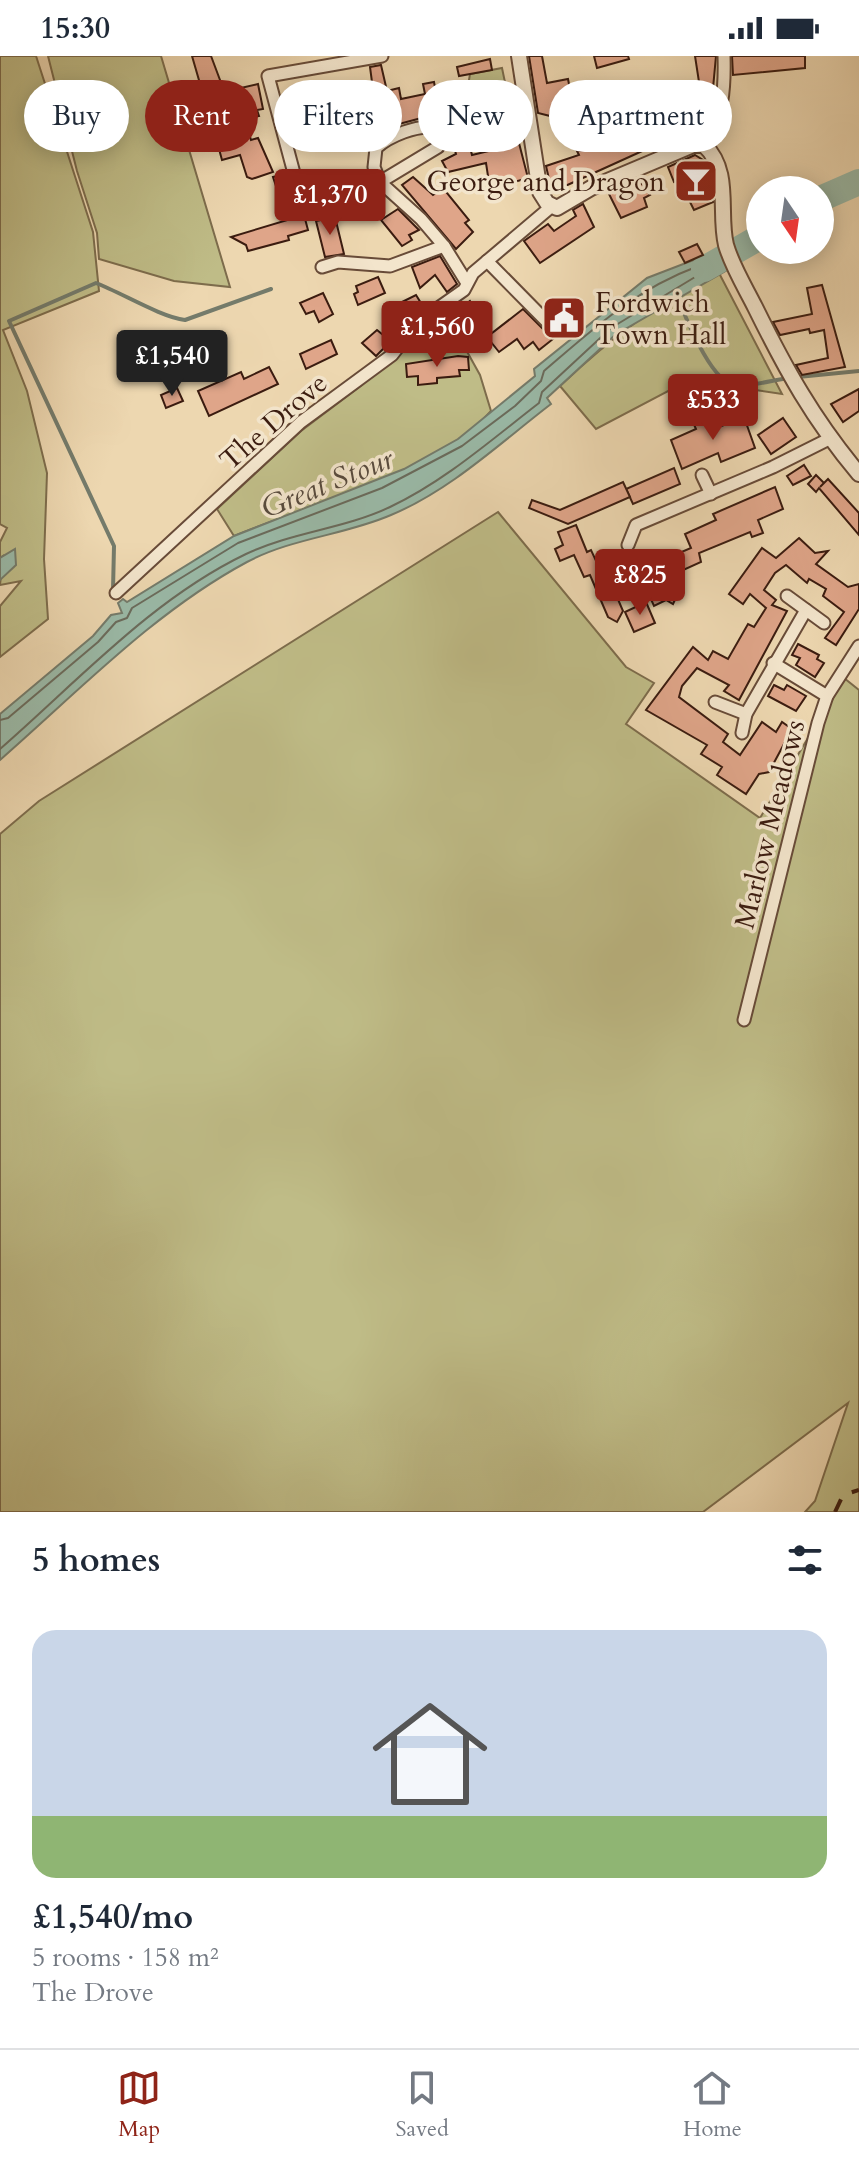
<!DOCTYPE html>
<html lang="en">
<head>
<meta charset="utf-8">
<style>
  :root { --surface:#fff; --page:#f6f6f7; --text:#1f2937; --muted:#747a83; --line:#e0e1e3; --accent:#8f2418 }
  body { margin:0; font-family:Cardo,serif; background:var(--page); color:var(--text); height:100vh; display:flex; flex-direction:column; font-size:30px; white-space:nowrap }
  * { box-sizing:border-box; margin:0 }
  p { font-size:26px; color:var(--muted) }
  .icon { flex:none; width:44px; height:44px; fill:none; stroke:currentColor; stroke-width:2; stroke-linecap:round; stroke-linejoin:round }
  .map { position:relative; height:1456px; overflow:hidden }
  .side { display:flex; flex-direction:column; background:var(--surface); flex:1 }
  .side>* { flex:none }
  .top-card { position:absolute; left:24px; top:24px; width:812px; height:72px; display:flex; gap:16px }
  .needle { width:52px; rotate:167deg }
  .controls { position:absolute; left:746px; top:120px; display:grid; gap:16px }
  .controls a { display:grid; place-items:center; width:88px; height:88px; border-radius:50%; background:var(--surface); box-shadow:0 4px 20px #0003; font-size:40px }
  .price { position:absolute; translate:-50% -68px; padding:0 18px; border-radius:8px; background:var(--accent); color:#fff; font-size:26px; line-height:52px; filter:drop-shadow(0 2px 4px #0008) }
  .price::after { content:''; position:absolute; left:50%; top:48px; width:24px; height:18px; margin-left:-12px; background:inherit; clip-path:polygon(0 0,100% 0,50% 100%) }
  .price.selected { background:#222; color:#fff }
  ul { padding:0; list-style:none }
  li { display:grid; align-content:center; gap:16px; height:424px; padding:0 32px }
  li+li { border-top:2px solid var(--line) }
  li span { display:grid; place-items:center; height:248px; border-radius:24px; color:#555 }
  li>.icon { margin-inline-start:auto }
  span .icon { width:144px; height:144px; fill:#fffc; stroke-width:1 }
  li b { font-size:34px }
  h2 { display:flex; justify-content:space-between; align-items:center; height:96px; padding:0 32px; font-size:34px }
  .pill { padding:0 28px; border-radius:36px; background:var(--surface); box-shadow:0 4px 20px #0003; font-size:28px; line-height:72px }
  .pill.selected { background:var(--accent); color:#fff }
  .status { display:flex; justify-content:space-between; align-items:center; height:56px; padding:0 40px; background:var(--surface); direction:ltr }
  .status svg { height:22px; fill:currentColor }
  .tab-bar { display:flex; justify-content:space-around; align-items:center; height:112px; border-top:2px solid var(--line); background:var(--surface); font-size:22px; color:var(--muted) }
  .tab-bar a { display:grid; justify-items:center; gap:4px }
  .tab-bar .selected { color:var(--accent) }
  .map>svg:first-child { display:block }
  .green { fill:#bfbc87; stroke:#7d6c4c; stroke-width:2 }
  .water { fill:#9abaa8; stroke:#747b6b; stroke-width:2 }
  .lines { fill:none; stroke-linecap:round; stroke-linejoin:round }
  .shore { stroke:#6a6b5c; stroke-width:2 }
  .stream { stroke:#747b6b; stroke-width:4 }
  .river { stroke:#9abaa8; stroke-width:26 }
  .building { fill:#dfa589; stroke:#3b1c10; stroke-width:2 }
  .minor-casing { stroke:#684b38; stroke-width:15 }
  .tertiary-casing { stroke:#684b38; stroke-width:18 }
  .minor { stroke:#f3e5cc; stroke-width:11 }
  .tertiary { stroke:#f3e5cc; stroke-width:14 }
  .rail { stroke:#3b1c10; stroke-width:4; stroke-dasharray:14 14; stroke-linecap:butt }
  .labels { text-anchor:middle; stroke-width:7; stroke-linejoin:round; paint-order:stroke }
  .poi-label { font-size:28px; fill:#3b1c10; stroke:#f3e5cc; text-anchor:end }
  .street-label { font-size:28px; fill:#3b1c10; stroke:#f3e5cc }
  .water-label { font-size:30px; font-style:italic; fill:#584b3e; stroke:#f3e5cc }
</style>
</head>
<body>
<div class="status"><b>15:30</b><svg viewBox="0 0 49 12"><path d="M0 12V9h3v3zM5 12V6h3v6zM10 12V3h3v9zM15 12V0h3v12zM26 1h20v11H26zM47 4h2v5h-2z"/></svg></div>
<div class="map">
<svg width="859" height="1456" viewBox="0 0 859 1456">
  <rect width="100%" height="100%" fill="#edd7b0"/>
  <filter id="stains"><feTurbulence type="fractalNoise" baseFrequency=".0025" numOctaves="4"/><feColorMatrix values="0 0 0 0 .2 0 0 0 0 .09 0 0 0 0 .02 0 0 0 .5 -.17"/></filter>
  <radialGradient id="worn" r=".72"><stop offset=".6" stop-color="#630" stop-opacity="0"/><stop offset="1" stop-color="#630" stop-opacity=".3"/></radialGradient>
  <g class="green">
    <path d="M 0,0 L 36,0 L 93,176 L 99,235 L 3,274 L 27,335 L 47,417 L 44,503 L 48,563 L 0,601 L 0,550 L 21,525 L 0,529 L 3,500 L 0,502 L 0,486 L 7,472 L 0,468 Z"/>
    <path d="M 48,0 L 161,0 L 230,231 L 174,225 L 99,203 L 97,177 L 77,115 Z"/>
    <path d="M 502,12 L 512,60 L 480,69 L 467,36 L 470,18 Z"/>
    <path d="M 719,217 L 782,338 L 689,324 L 596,373 L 560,330 C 607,285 660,244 719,217 Z"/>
    <path d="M 445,256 L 480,319 L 491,355 C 434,419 312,447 234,480 L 217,453 L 301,375 L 362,329 L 420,271 Z"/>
    <path d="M 498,456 L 626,611 L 654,627 L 626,668 L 760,762 L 844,622 L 859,634 L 859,1456 L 805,1456 L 815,1445 L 848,1347 L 703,1456 L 0,1456 L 0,778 L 39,745 Z"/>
  </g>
  <g class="water">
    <path d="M 717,195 L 726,196 L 729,213 L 615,279 L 547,342 L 551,348 C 500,387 451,434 391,459 C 345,479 292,482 247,506 C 154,556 79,635 0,704 L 0,658 L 93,580 L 111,559 L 122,557 L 118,547 L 123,543 L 127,546 L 234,480 L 404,413 L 458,383 L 535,320 L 534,313 L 647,222 Z"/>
    <path d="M 15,493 L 16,509 L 0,524 L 0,502 Z"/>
  </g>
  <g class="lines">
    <path class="shore" d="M 0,664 L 8,662 L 98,586 L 116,566 L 127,562 L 132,552 L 238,487 L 382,432 L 462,390 L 515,350 L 541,325 L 544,315 C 592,274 636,233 696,211 L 701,213 L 700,218 L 611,272 L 542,336 L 539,347 C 491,384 445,425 390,451 C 344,473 292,476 246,498 C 152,543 78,625 0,693"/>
    <g class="stream">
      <path d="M 677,237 C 683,257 710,323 732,328 C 747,332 773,324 789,322"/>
      <path d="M 798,321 L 859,315"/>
      <path d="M 113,534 L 114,490 L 9,265 L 96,227 C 122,237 161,261 185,264 L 271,233"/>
    </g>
    <g class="river">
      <path d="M 820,143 L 859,126"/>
      <path d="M 704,213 L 760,181"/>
    </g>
  </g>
  <g class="building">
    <path d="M 192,0 L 211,0 L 223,32 L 203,38 Z"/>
    <path d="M 529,0 L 542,0 L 547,27 L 568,23 L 572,44 L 554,46 L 550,60 L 538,57 Z"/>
    <path d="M 594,0 L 628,0 L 629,3 L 597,12 Z"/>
    <path d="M 695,0 L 716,0 L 711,54 L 703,52 Z"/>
    <path d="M 732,0 L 805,0 L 805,12 L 733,19 Z"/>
    <path d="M 490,3 L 492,14 L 459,20 L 457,11 Z"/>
    <path d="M 381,9 L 387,35 L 399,32 L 401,43 L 425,38 L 423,28 L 434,26 L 436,37 L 451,34 L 461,59 L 476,55 L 479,65 L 464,69 L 472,99 L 497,93 L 490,65 L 512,60 L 528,122 L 490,133 L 486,107 L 448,116 L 442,105 L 456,98 L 444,56 L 369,76 L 364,28 L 372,26 L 370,11 Z"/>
    <path d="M 258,28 L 263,53 L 257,54 L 259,60 L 245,63 L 251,84 L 258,82 L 273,116 L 252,123 L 247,121 L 240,99 L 222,104 L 216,82 L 232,77 L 228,63 L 238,60 L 232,34 Z"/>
    <path d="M 312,32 L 332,44 L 320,65 L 300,53 Z"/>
    <path d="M 651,56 L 654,64 L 675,57 L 678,64 L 683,63 L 699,57 L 704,67 L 552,136 L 546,110 L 579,99 L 577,95 L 613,89 L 611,85 L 644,73 L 639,63 Z"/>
    <path d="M 695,99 L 703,104 L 710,119 L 713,146 L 694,154 L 679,124 L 674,126 L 668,111 Z"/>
    <path d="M 285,118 L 288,130 L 277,133 L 273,121 Z"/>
    <path d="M 413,121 L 433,139 L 443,132 L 469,164 L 465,167 L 473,176 L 456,193 L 402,129 Z"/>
    <path d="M 638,123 L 650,139 L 644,142 L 647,151 L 621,162 L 608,136 Z"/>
    <path d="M 583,148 L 594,171 L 540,207 L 524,185 L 548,168 L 554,175 L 576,160 L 573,154 Z"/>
    <path d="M 398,153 L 419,174 L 409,179 L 412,184 L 402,190 L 381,164 Z"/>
    <path d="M 304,159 L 308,174 L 288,180 L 289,184 L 248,195 L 246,189 L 231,181 Z"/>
    <path d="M 335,161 L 344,198 L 325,201 L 316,165 Z"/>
    <path d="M 697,188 L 703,199 L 685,207 L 679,196 Z"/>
    <path d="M 440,200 L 457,228 L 447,236 L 435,219 L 420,232 L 412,211 Z"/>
    <path d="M 378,221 L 385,237 L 358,249 L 354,238 L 358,236 L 356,230 Z"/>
    <path d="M 822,229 L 845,311 L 802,319 L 796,309 L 828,302 L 824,274 L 810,277 L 809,273 L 780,279 L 773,266 L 812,258 L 807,232 Z"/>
    <path d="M 323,237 L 333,258 L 319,266 L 314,255 L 306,258 L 300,247 Z"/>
    <path d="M 416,239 L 424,252 L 411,261 L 402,246 Z"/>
    <path d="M 560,244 L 577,260 L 575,266 L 564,274 L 549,256 Z"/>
    <path d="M 470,245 L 477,254 L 467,261 L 472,267 L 459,277 L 449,262 Z"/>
    <path d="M 523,253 L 553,283 L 539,294 L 533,286 L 524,293 L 517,283 L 499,296 L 487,281 Z"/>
    <path d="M 377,274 L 383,279 L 388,274 L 394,282 L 376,300 L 362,287 Z"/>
    <path d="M 331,284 L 337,298 L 306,313 L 300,298 Z"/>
    <path d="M 458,300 L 468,301 L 469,314 L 459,314 L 460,320 L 437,322 L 437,327 L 418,329 L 418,320 L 407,321 L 406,308 Z"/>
    <path d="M 269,311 L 278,328 L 209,360 L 198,335 L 241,316 L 244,323 Z"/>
    <path d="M 177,332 L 183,345 L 166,352 L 161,339 Z"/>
    <path d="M 859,333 L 859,355 L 843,366 L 831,348 Z"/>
    <path d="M 702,359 L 709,375 L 744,361 L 755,392 L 721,406 L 718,397 L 682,413 L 671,384 L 696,373 L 692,364 Z"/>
    <path d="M 783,362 L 796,381 L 771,398 L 758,379 Z"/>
    <path d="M 804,409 L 811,420 L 793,429 L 787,420 Z"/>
    <path d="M 674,412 L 680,428 L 633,448 L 626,433 Z"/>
    <path d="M 816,419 L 824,427 L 820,431 L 828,423 L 859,457 L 859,479 L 819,432 L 816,436 L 808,428 Z"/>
    <path d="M 623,426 L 630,441 L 568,468 L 529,452 L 532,444 L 560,454 Z"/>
    <path d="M 775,431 L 783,453 L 758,464 L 763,477 L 752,481 L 750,476 L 699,497 L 701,506 L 672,519 L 679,535 L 673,548 L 666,544 L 654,550 L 645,530 L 671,517 L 665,503 L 691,492 L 685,478 L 716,464 L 713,458 Z"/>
    <path d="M 576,469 L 587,496 L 591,494 L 604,522 L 608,520 L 623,555 L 617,566 L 608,561 L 590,519 L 584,521 L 574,499 L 560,505 L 555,493 L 563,489 L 558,476 Z"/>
    <path d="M 799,482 L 815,497 L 828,495 L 816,508 L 848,531 L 859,528 L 859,553 L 836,589 L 825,582 L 844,556 L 823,540 L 826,533 L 809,523 L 807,527 L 786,509 L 775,517 L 764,534 L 776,544 L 772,549 L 787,555 L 739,644 L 724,635 L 729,629 L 697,612 L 682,630 L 679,641 L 728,678 L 723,686 L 740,699 L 762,666 L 776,676 L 782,666 L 792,673 L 769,716 L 759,718 L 746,738 L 717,719 L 722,711 L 701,698 L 707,689 L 646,654 L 693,591 L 708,604 L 713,595 L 728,603 L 748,568 L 754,571 L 766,552 L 750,538 L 743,548 L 729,538 L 762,492 L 776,502 Z"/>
    <path d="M 646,546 L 655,567 L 634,576 L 625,556 Z"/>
    <path d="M 798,588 L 819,599 L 817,603 L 824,607 L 815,621 L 796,609 L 800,602 L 792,599 Z"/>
    <path d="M 774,629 L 784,634 L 787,629 L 806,640 L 796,655 L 768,640 Z"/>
  </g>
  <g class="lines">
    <g class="minor-casing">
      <g id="minor">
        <path d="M 704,89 C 723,60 725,34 724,0"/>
        <path d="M 295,121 L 268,20 L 382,0"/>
        <path d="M 380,126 L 438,91 L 440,82 L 435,72 C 418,68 389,80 376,92 L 374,111 L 380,126 L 421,163 L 444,190 L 467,227"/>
        <path d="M 487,205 L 556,275"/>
        <path d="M 322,211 L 338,206 L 390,210 L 444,190"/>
        <path d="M 702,419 L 711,438"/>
        <path d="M 628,489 L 636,469 L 773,411 L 831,382"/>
        <path d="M 116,537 L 301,366 L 392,299 L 417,267 L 464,234 L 473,217 L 552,150"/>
        <path d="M 787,540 L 824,567"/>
        <path d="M 773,607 L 827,640"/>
        <path d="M 715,646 L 746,658"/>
        <path d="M 742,677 L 746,658 L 806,554"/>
        <path d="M 744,964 L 818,667 L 827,640 L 859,590"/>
      </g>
    </g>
    <g class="tertiary-casing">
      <path id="tertiary" d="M 519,0 L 540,136 L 547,147 L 557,152 L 591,132 L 693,89 L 704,89 C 732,115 718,157 726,189 C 732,210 745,231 755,251 C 786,314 813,363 859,418"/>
    </g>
    <use href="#minor" class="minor"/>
    <use href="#tertiary" class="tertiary"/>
    <path class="rail" d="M 835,1456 L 843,1439 L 859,1434"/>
  </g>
  <defs>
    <g id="bar-square" transform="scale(2.3)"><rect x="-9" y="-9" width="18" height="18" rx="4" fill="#8f2418" stroke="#f3e5cc"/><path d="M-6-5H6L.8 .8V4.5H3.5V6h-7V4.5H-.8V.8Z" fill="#fff"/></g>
    <g id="civic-square" transform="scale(2.3)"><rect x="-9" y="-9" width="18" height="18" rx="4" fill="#8f2418" stroke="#f3e5cc"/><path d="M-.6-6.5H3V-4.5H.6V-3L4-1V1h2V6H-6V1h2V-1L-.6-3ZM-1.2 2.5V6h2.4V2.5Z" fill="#fff"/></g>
  </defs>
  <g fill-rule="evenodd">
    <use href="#bar-square" x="696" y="125"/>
    <use href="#civic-square" x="564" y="262"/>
  </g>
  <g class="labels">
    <g class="poi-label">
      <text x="665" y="135">George and Dragon</text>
      <text x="595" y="256" text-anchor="start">Fordwich<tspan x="595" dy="32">Town Hall</tspan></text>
    </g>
    <g class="street-label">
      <text transform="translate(273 365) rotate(-41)" y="10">The Drove</text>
      <text transform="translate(769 768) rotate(-76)" y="10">Marlow Meadows</text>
    </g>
    <g class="water-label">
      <text transform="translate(327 427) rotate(-22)" y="10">Great Stour</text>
    </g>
  </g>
  <rect width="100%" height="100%" filter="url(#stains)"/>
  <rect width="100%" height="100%" fill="url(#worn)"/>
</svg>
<div class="controls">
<a><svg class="needle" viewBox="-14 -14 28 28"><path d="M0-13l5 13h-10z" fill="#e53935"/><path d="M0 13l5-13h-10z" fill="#747a83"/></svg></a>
</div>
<b class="price" style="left:330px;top:181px">£1,370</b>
<b class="price" style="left:437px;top:313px">£1,560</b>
<b class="price selected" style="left:172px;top:342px">£1,540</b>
<b class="price" style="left:713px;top:386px">£533</b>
<b class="price" style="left:640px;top:561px">£825</b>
<div class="top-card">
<a class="pill">Buy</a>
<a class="pill selected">Rent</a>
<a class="pill">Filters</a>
<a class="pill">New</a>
<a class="pill">Apartment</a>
</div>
</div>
<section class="side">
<h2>5 homes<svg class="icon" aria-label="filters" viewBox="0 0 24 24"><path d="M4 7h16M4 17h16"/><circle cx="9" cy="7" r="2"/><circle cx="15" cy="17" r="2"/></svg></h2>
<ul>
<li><span style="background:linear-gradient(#c9d6e8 75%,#8fb573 0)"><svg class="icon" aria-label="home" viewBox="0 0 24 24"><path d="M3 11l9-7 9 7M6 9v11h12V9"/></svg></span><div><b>£1,540/mo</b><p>5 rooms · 158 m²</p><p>The Drove</p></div></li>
</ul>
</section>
<nav class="tab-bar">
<a class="selected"><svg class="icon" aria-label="map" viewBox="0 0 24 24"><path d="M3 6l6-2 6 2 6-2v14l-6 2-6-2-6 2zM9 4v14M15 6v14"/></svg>Map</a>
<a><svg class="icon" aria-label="saved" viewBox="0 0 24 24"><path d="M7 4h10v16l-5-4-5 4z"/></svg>Saved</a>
<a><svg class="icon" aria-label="home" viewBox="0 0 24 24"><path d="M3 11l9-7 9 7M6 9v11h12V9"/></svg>Home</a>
</nav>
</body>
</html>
